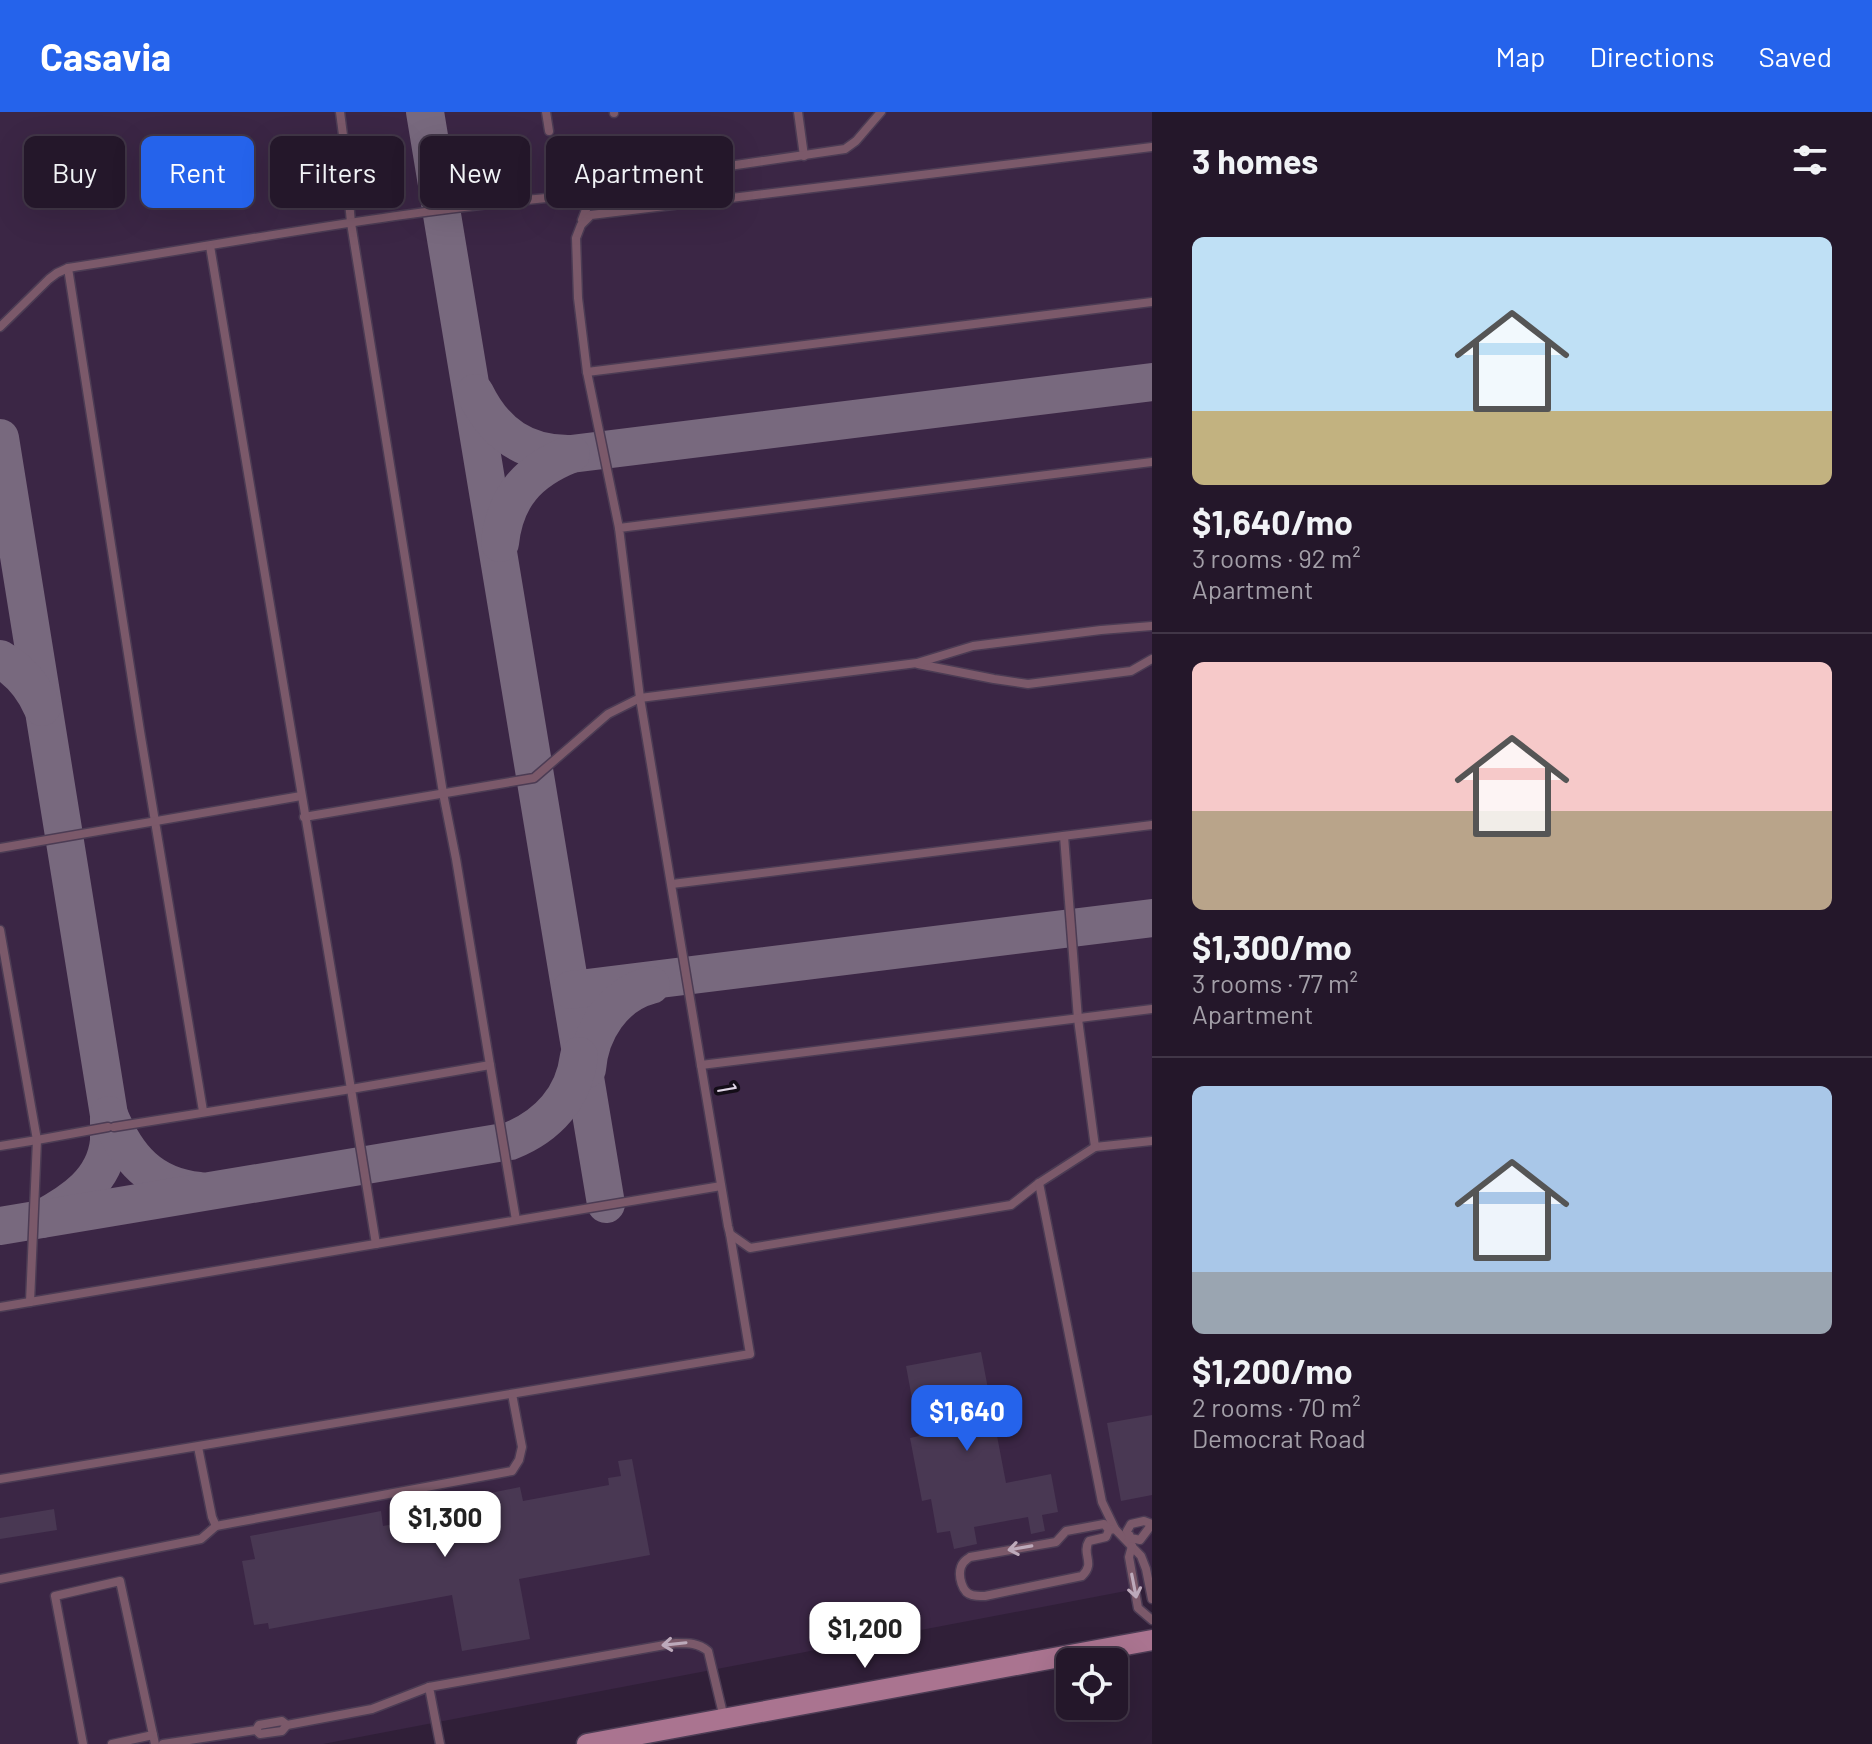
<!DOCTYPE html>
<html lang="en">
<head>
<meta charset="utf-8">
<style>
  :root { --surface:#24172a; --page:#2c2032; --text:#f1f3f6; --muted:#a39fa8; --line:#413647; --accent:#2563eb }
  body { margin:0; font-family:Barlow,sans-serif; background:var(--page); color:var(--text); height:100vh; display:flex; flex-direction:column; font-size:30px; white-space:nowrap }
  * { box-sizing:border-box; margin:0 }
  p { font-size:26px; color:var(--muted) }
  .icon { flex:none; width:44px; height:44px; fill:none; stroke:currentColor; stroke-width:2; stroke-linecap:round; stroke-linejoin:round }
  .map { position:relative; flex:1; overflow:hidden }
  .side { display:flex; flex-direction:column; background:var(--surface); width:720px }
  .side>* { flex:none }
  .guide { position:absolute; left:24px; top:24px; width:760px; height:72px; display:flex; gap:16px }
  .controls { position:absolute; left:1056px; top:1536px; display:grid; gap:16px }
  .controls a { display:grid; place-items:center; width:72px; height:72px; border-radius:12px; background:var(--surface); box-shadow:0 8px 32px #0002,0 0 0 2px var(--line); font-size:40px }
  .price { position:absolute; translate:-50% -68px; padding:0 18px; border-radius:16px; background:#fff; color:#222; font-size:26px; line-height:52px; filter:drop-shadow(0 2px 4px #0008) }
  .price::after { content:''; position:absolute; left:50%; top:48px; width:24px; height:18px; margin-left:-12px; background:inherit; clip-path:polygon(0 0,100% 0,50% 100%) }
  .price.active { background:var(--accent); color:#fff }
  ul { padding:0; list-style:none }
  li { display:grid; align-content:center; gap:16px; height:424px; padding:0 40px }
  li+li { border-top:2px solid var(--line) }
  li span { display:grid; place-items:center; height:248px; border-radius:12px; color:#555 }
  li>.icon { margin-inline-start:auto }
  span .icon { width:144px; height:144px; fill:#fffc; stroke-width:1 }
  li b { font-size:34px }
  h2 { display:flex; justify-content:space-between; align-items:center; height:96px; padding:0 40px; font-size:34px }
  .chip { padding:0 28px; border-radius:12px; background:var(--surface); box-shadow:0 8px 32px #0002,0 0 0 2px var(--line); font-size:28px; line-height:72px }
  .chip.active { background:var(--accent); color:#fff }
  header { display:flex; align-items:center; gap:48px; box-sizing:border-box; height:112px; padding:0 40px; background:var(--accent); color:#fff }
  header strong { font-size:38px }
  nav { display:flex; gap:44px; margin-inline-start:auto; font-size:28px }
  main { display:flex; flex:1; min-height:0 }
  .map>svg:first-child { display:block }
  .built { fill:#3b2645 }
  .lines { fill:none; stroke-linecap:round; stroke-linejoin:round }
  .taxiway { stroke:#78697e; stroke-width:38 }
  .building { fill:#493853 }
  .lane-casing { stroke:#4c3c54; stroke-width:11 }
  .secondary-casing { stroke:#4c3c54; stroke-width:23 }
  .lane { stroke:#7b596a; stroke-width:8 }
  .secondary { stroke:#aa7490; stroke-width:20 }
  .oneway { stroke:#bdaabb }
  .labels { text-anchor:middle; stroke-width:7; stroke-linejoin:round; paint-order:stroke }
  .street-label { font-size:28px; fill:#e1d6e7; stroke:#140d18 }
</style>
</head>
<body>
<header>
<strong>Casavia</strong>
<nav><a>Map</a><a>Directions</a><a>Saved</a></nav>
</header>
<main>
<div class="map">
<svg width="1152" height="1632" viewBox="0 0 1152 1632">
  <rect width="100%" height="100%" fill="#301f38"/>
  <path class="built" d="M 0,0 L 1152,0 L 1152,1474 L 323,1632 L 0,1632 Z"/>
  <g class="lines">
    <g class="taxiway">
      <path d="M 425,0 L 606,1092"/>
      <path d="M 475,281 C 495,322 526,343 571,342 L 1152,270"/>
      <path d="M 0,326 L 109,1003 C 109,1012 109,1020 109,1029 C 105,1069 73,1090 41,1107"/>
      <path d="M 500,431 C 505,385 528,359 571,342"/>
      <path d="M 0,547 C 19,558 33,574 42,595"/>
      <path d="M 571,878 L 1152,806"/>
      <path d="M 587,957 C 590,919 613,883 651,873"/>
      <path d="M 109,1003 C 127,1046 151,1074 199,1079"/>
      <path d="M 0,1114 L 510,1029 C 548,1014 574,985 579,944"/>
    </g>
  </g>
  <g class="building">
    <path d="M 981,1240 L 1006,1371 L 1051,1362 L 1058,1400 L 1042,1403 L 1045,1419 L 1031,1422 L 1028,1405 L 974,1415 L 977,1432 L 954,1437 L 950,1419 L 937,1421 L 931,1387 L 922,1389 L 910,1326 L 919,1324 L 906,1254 Z"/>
    <path d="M 1152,1303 L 1152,1383 L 1121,1389 L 1107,1311 Z"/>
    <path d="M 632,1347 L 650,1443 L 519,1467 L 530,1527 L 462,1539 L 452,1483 L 269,1517 L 268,1511 L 254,1513 L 242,1449 L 255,1447 L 250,1424 L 381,1399 L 383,1414 L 483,1396 L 481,1383 L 520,1375 L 523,1389 L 609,1373 L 608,1366 L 621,1364 L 618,1349 Z"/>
    <path d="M 54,1397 L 57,1418 L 0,1427 L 0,1406 Z"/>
  </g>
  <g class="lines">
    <g class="lane-casing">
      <g id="lane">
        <path d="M 340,0 L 343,23 L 351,111 L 443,681 L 456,747 L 490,953 L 351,977 L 376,1132"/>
        <path d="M 546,0 L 549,19"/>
        <path d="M 614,0 L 614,1"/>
        <path d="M 798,0 L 804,44"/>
        <path d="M 645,28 L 652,50 L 667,61 L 695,59 L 845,37 L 856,29 L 881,0"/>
        <path d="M 68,156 L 140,619 L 203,999"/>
        <path d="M 0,215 L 49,167 L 57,161 L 68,156 C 239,130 410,96 583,83 L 587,95 L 582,108"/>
        <path d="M 587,260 L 1152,190"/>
        <path d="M 619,416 L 587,260 L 578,186 L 576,126 L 581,113 L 591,103 L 1152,35"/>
        <path d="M 918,552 L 994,567 L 1028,572 L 1131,559 L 1152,547"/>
        <path d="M 304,705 L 534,666 L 608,602 L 640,586 L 917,551 L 973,534 L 1101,518 L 1152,514"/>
        <path d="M 1064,724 L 1078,907 L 1095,1035 L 1152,1029"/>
        <path d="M 0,736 L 301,684"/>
        <path d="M 672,772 L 1152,713"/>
        <path d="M 0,818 L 37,1028 L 0,1034"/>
        <path d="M 490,953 L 516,1108"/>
        <path d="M 701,953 L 640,586 L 619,416 L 1152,350"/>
        <path d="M 108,1015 L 37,1028 L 30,1190 L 721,1074"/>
        <path d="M 114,1015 L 351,977 L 210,134"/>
        <path d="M 1095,1035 L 1039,1071 L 1011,1093 L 750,1136 L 730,1122 L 728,1114 L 701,953 L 1152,897"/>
        <path d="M 1039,1071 L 1102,1390 L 1115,1417 L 1141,1444 L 1146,1457 L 1152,1487"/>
        <path d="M 0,1195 L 30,1190"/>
        <path d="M 198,1335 L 212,1405 L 216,1414 L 512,1359 L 519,1348 L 522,1335 L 512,1282"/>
        <path d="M 0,1367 L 750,1242 L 730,1122"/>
        <path d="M 1109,1418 L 1104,1412 L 1066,1419 L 1056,1430 L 970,1445 C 965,1449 963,1449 961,1455 C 958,1464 962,1481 972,1483 C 975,1484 982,1484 985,1484 L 1082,1464 C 1096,1451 1081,1442 1089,1429 L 1106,1425 L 1109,1418 L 1115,1417"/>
        <path d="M 1128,1430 L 1131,1426 L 1127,1419 L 1131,1412 L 1144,1409 L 1152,1412 L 1140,1428 L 1131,1426"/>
        <path d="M 1132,1434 L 1129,1445 L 1138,1496 L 1152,1508"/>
        <path d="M 0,1467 L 201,1427 L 216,1414"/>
        <path d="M 287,1613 L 372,1597 L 429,1575"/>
        <path d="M 83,1632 L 55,1484 L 120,1469 L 155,1632"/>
        <path d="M 112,1632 L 153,1623"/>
        <path d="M 163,1632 L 256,1618 L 260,1622 L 282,1619 L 287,1613 L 282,1609 L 259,1613 L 256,1618"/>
        <path d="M 440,1632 L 429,1575 L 676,1531 C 689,1531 698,1531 708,1539 L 724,1606"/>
      </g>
    </g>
    <g class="secondary-casing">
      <path id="secondary" d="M 587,1632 L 1152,1528"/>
    </g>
    <use href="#lane" class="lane"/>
    <use href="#secondary" class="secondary"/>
  </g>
  <defs><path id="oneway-shaft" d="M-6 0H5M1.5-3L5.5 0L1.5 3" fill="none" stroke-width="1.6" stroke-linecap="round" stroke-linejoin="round" transform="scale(2)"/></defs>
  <g class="oneway">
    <use href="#oneway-shaft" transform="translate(1020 1436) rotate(170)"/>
    <use href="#oneway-shaft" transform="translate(1134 1474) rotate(79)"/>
    <use href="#oneway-shaft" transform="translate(674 1532) rotate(174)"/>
  </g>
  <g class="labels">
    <g class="street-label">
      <text transform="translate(727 976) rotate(80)" y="10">1</text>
    </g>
  </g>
</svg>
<div class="controls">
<a><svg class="icon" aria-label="locate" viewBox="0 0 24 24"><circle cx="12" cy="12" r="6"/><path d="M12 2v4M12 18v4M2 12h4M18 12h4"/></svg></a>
</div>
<b class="price active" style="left:967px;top:1341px">$1,640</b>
<b class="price" style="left:445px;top:1447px">$1,300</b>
<b class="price" style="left:865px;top:1558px">$1,200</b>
<div class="guide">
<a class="chip">Buy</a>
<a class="chip active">Rent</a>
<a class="chip">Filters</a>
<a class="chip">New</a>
<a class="chip">Apartment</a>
</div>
</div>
<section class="side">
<h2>3 homes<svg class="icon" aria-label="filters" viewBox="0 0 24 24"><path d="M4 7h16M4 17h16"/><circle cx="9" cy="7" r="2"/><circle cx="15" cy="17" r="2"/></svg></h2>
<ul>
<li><span style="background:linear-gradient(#bfe0f5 70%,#c2b280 0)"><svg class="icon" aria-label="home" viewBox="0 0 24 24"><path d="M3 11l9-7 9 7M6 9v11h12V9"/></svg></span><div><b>$1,640/mo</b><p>3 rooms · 92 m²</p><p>Apartment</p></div></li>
<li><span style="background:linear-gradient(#f6c9c9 60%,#b9a48a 0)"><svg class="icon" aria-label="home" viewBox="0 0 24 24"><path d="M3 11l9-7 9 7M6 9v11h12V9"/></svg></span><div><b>$1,300/mo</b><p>3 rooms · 77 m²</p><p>Apartment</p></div></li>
<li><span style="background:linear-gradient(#a9c7e8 75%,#9aa5b1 0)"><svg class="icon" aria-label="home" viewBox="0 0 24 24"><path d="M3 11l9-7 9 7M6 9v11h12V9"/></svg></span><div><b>$1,200/mo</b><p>2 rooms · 70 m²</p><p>Democrat Road</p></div></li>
</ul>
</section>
</main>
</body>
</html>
